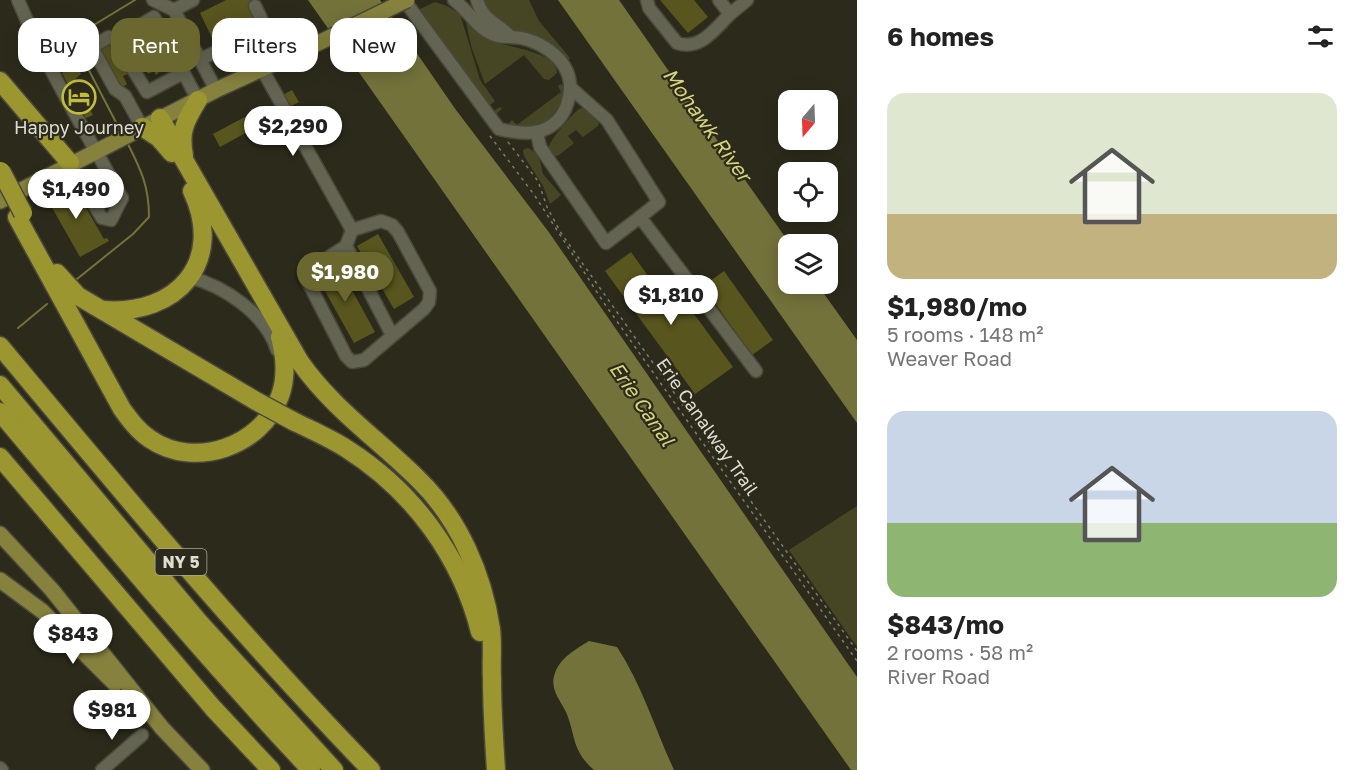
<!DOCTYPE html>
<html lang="en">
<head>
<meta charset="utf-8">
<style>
  :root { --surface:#fff; --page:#f6f6f6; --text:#222; --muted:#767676; --accent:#6a682f }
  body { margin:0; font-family:"Golos Text",sans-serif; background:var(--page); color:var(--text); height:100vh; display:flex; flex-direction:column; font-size:22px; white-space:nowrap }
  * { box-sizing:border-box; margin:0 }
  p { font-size:20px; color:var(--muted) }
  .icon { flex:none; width:33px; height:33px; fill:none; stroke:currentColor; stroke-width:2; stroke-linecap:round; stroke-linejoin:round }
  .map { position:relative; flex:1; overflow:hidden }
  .sheet { display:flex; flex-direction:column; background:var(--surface); width:510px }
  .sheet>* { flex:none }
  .guide { position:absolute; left:18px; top:18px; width:570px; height:54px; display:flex; gap:12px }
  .needle { width:39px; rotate:199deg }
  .buttons { position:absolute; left:778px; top:90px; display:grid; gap:12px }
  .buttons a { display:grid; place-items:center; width:60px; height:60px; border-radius:12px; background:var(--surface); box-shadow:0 3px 15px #0003; font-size:30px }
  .price { position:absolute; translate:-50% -51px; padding:0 14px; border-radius:21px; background:#fff; color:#222; font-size:20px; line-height:39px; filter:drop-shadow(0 2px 3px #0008) }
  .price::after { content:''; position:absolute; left:50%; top:36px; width:18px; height:14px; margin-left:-9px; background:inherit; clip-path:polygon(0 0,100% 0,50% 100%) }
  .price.active { background:var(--accent); color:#fff }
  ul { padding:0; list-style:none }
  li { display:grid; align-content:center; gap:12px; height:318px; padding:0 30px }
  li span { display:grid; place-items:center; height:186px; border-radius:18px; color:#555 }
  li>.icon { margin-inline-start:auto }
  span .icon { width:108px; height:108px; fill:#fffc; stroke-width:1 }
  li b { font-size:26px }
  h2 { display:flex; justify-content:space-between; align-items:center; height:72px; padding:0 30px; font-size:26px }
  .tag { padding:0 21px; border-radius:18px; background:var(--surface); box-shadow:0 3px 15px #0003; font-size:21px; line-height:54px }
  .tag.active { background:var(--accent); color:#fff }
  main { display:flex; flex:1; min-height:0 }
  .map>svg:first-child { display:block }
  .green { fill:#474624 }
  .water { fill:#74723b }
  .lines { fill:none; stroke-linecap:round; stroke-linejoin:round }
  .stream { stroke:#74723b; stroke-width:2 }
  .building { fill:#58551e }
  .minor-casing { stroke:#49483b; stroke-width:15 }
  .major-casing { stroke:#49483b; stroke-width:18 }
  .highway-casing { stroke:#49483b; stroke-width:21 }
  .path { stroke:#7e7d70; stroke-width:1.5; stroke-dasharray:3 4.5; stroke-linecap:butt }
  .minor { stroke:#646452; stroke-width:12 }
  .major { stroke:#86823e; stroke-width:15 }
  .highway { stroke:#9c9630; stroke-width:18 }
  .major-bridge-casing { stroke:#49483b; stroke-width:18; stroke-linecap:butt }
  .highway-bridge-casing { stroke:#49483b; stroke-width:21; stroke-linecap:butt }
  .major-bridge { stroke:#86823e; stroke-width:15 }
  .highway-bridge { stroke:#9c9630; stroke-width:18 }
  .labels { text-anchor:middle; stroke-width:4.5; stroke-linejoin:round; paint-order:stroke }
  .shield { fill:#2c2b1b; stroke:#a9a89c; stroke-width:1.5 }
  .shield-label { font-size:16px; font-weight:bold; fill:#deddd3 }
  .poi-label { font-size:18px; fill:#deddd3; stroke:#2c2b1b }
  .street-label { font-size:18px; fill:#deddd3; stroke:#2c2b1b }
  .water-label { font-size:20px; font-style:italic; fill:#d7d380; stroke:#2c2b1b }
</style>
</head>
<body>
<main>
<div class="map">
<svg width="857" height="770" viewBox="0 0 857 770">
  <rect width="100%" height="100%" fill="#2c2b1b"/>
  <g class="green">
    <path d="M 481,0 L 529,0 L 539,21 L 570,58 L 569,60 L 559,49 L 547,42 L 509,31 L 490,19 Z"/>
    <path d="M 435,2 L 447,6 L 460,14 L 480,80 L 495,101 L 490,105 L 494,111 L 500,107 L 502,109 L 495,115 L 416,11 Z"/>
    <path d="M 464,14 C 470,23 476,32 486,38 C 502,48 557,50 557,73 L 549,80 L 544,79 L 524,55 L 485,84 L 472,49 Z"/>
    <path d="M 561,84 L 564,87 C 562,115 536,138 508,124 L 512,120 L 517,125 L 561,92 L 558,86 Z"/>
    <path d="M 581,108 L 588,111 L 599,123 L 598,126 L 583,137 L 576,130 L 568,136 L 574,143 L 559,155 L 552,157 C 549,153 547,149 550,144 C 553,137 575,110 581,108 Z"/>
    <path d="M 527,148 C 539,152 541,163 543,174 L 561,195 L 550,204 L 543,186 L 524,156 L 523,150 Z"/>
    <path d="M 857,506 L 857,647 L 789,550 Z"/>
  </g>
  <g class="water">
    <path d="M 308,0 L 380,0 L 456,110 L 548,231 L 857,677 L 857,770 L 851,770 Z"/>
    <path d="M 558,0 L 619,0 L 790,244 L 789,284 L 817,284 L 857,340 L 857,423 Z"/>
    <path d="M 589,641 L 617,647 C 642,685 655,729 674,770 L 594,770 C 571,750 576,735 566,712 C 560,700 549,688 555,673 C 560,658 576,649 589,641 Z"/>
  </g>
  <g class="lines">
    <g class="stream">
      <path d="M 121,132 L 81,55 L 80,40 L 84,31 L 135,0"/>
      <path d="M 77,279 L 133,234 L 149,217 C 149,186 141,170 127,142"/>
      <path d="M 18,328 L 47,304"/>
    </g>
  </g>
  <g class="building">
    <path d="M 226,0 L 260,0 L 261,3 L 251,8 L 257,20 L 214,42 L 200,13 Z"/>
    <path d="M 660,0 L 694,0 L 708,17 L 688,33 Z"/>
    <path d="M 151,38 L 166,66 L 156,75 L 154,71 L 148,74 L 134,48 Z"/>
    <path d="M 110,39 L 128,74 L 123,76 L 127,84 L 121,88 L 94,48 Z"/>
    <path d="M 76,64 L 81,74 L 74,80 L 93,115 L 86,118 L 62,73 Z"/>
    <path d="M 292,90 L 299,102 L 289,107 L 283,95 Z"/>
    <path d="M 258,110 L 261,116 L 267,112 L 271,119 L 220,147 L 213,134 Z"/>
    <path d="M 71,183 L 78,196 L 85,191 L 89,197 L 82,201 L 104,239 L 107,238 L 109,241 L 80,257 L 46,197 Z"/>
    <path d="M 378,234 L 414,297 L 394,309 L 357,246 Z"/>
    <path d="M 631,252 L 671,308 L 683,299 L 733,367 L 695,394 L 605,271 Z"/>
    <path d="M 337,263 L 375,332 L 354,343 L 316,275 Z"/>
    <path d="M 724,271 L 773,340 L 752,355 L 703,286 Z"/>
  </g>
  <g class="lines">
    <g class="minor-casing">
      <g id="minor">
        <path d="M 18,0 C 47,69 86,132 122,198 L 111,220 L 102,218 L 70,163"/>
        <path d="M 153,0 L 174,10 L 216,90"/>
        <path d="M 404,0 L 499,129 C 520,134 543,137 559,119 C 566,111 571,96 570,84 C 568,57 536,37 510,37 C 503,37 499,37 492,34 C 476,27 468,10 454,0"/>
        <path d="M 477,0 C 482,20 498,23 511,37"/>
        <path d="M 647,0 L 649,8 L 677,43 C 700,51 715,29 730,14"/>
        <path d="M 719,0 L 730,14 L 747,0"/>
        <path d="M 174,10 L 193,0"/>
        <path d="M 109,37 L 92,47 L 115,89 L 125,96 L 142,127"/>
        <path d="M 201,59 L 256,33 L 262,27 L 261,18 L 255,6"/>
        <path d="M 262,69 L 352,230"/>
        <path d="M 183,73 L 147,92 L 115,40 L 154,17 L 198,100"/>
        <path d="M 571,88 L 607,120 L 659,202 L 640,217"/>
        <path d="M 537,133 L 540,147 L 606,243 L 640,217 L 756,371"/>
        <path d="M 381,221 L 392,225 L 398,232 L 430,291 L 429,302 L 424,309 L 364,360 L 352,362 L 346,356 L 307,280 L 318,264 L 346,246 L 352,230 Z"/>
        <path d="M 346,246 L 392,335"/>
        <path d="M 189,277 C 224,286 266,314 277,350"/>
        <path d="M 0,768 L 2,770"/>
        <path d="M 102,770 L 142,735"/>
      </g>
    </g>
    <g class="major-casing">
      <g id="major">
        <path d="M 0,201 L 216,90 L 312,46"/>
        <path d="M 0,534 L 52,590 L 162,728 L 202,770"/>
        <path d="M 0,580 L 42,611 L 115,684"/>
      </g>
    </g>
    <g class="highway-casing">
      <g id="highway">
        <path d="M 0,81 L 70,163"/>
        <path d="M 160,118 L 300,362 C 333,409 379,440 419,480 C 459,519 483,575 491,629 C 493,645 491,663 492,679 C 492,709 494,740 496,770"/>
        <path d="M 142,127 L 159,138 L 172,153"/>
        <path d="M 184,155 C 179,131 186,120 198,100"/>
        <path d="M 17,217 L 122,409 C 130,420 138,431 150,439 C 195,470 262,446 280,396 C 287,377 285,356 280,337"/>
        <path d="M 57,273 L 78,296 L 256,401"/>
        <path d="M 103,310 C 178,316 225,261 192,191"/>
        <path d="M 0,346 C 120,490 240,635 371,770"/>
        <path d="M 0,385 L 199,622 L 334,770"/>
        <path d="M 0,412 C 102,533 203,655 311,770"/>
        <path d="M 293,421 C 311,430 330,438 347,449 C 413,491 461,556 480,632"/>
        <path d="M 0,457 L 213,708 L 271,770"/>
      </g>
    </g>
    <g class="path">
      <path d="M 490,136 L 535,196 L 604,303 L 857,661"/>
      <path d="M 508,142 L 538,181 L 547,207 L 561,233 L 857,651"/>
    </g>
    <use href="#minor" class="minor"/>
    <use href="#major" class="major"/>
    <use href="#highway" class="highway"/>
    <g class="major-bridge-casing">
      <path id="major-bridge" d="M 312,46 L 407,0"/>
    </g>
    <g class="highway-bridge-casing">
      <g id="highway-bridge">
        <path d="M 1,171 L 23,213"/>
        <path d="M 256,401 L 293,421"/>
      </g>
    </g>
    <use href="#major-bridge" class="major-bridge"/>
    <use href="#highway-bridge" class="highway-bridge"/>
  </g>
  <defs>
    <g id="hotel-ring" transform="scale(1.725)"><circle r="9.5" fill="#2c2b1b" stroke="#c3bd3e" stroke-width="1.5"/><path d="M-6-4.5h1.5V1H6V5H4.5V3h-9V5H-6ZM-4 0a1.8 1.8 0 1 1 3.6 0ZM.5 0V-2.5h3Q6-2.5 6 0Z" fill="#c3bd3e"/></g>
  </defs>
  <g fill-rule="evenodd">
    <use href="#hotel-ring" x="79" y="97"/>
  </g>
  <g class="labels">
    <rect class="shield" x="155.5" y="549" width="51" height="26" rx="4.5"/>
    <g class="shield-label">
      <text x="181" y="568">NY 5</text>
    </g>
    <g class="poi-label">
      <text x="79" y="134">Happy Journey</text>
    </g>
    <g class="street-label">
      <text transform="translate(707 427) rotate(55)" y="6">Erie Canalway Trail</text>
    </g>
    <g class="water-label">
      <text transform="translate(707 125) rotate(54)" y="7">Mohawk River</text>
      <text transform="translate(642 404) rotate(55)" y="7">Erie Canal</text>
    </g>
  </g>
</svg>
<div class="buttons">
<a><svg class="needle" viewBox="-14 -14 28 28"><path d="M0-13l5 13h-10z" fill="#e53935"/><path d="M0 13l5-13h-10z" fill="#767676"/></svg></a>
<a><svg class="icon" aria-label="locate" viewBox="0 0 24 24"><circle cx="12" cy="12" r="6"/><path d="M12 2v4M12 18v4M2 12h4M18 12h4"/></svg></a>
<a><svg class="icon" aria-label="layers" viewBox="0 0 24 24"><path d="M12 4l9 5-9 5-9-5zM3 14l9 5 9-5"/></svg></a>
</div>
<b class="price" style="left:293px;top:157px">$2,290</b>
<b class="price" style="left:76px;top:220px">$1,490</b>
<b class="price active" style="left:345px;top:303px">$1,980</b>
<b class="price" style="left:671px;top:326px">$1,810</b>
<b class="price" style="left:73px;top:665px">$843</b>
<b class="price" style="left:112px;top:741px">$981</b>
<div class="guide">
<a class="tag">Buy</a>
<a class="tag active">Rent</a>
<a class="tag">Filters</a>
<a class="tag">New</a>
</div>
</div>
<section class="sheet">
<h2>6 homes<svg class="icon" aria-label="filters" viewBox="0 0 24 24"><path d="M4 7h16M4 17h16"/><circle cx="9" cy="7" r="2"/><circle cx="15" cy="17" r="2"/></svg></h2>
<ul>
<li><span style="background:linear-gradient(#dfe7d0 65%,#c2b280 0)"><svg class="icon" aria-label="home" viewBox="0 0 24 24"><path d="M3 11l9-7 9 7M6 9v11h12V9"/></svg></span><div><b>$1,980/mo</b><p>5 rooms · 148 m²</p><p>Weaver Road</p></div></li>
<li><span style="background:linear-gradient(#c9d6e8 60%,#8fb573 0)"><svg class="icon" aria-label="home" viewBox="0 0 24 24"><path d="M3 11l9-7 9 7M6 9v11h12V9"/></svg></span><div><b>$843/mo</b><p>2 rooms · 58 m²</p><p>River Road</p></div></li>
</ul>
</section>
</main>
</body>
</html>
